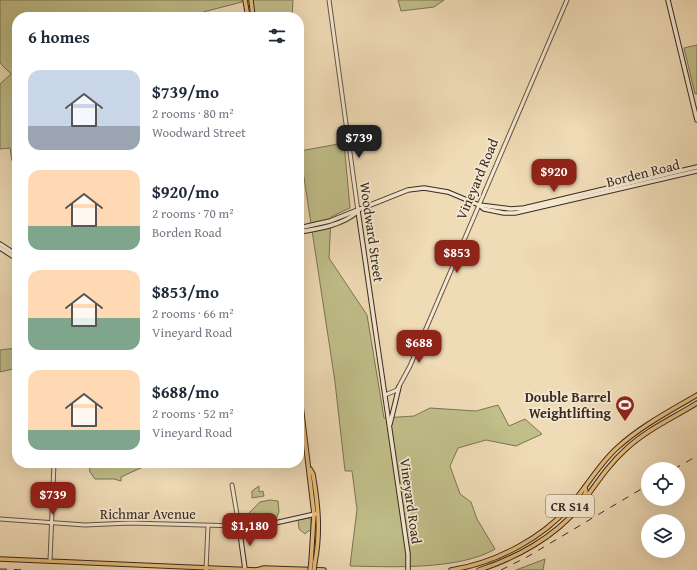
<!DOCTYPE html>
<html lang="en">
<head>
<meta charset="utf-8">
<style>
  :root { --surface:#fff; --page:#f2f2f3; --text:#1f2937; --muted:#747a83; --accent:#8f2418 }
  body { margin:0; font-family:"Gentium Book Plus",serif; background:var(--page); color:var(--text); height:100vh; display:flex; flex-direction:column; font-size:15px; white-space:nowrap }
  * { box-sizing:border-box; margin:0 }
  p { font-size:13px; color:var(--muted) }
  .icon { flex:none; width:22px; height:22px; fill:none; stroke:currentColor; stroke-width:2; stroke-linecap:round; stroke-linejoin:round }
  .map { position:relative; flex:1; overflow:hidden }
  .panel { position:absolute; left:12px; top:12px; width:292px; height:456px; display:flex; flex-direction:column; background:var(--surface); border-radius:16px; box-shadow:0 4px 16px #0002 }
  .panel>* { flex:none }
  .fabs { position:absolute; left:641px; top:462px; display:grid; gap:8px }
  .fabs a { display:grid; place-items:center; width:44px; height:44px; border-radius:50%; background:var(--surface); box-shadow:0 4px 16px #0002; font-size:20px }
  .price { position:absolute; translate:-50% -34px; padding:0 9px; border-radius:8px; background:var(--accent); color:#fff; font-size:13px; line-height:26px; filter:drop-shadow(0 1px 2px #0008) }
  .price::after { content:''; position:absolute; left:50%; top:24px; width:12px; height:9px; margin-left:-6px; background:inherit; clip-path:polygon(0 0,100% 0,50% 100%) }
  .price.active { background:#222; color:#fff }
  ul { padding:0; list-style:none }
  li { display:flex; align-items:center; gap:12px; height:100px; padding:0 16px }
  li span { display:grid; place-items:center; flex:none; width:112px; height:80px; border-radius:12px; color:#555 }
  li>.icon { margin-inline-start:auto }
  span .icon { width:48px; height:48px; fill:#fffc; stroke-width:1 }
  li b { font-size:17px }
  h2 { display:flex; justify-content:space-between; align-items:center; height:48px; padding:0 16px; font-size:17px }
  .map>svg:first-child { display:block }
  .green { fill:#c0be89; stroke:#7c7456 }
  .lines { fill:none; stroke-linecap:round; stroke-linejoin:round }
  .tertiary-casing { stroke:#665647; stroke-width:5 }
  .secondary-casing { stroke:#382a22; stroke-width:5.5 }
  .primary-casing { stroke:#382a22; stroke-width:5.5 }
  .tertiary { stroke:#f5e8d0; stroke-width:3 }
  .secondary { stroke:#f5e8d0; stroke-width:3.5 }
  .primary { stroke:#e8be7b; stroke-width:3.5 }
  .rail { stroke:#382a22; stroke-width:1; stroke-dasharray:7 7; stroke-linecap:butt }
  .primary-bridge-casing { stroke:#382a22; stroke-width:5.5; stroke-linecap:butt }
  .primary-bridge { stroke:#e8be7b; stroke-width:3.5 }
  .labels { text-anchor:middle; stroke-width:3.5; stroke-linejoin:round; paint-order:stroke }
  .shield { fill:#f5e8d0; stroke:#716356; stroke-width:1 }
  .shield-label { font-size:13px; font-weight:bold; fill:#382a22 }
  .street-label { font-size:14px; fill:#382a22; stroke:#f5e8d0 }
  .poi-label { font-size:14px; font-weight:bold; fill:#382a22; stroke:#f5e8d0; text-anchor:end }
</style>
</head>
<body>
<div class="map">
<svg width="697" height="570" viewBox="0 0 697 570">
  <rect width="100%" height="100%" fill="#efdbb6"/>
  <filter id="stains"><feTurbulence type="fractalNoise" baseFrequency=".005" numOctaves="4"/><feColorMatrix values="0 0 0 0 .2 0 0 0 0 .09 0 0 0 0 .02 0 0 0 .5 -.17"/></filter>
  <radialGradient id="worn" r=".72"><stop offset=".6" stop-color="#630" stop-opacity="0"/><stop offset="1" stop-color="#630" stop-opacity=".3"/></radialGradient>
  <g class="green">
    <path d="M 0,0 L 242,0 L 242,2 L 203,12 L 200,17 L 17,17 L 17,160 L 12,161 L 10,148 L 0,149 L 0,84 L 11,74 L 0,63 Z"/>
    <path d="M 246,0 L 293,0 L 292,17 L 248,17 Z"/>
    <path d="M 398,0 L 444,0 L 434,7 L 401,11 Z"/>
    <path d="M 697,45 L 697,94 L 695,94 L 684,48 Z"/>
    <path d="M 344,143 L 350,208 L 331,217 L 329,258 L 367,315 L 384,418 L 414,416 L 430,408 L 476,411 L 498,405 L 509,426 L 525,419 L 542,434 L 516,446 L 486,440 L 458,448 L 450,466 L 460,494 L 471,502 L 477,519 L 495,549 C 460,570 392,567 350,566 L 357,509 L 352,471 L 345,471 L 335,382 L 300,151 Z"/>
    <path d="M 17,348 L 17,391 L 13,369 L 0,372 L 0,350 Z"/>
    <path d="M 89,463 L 156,463 L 145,466 L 121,477 L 121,481 L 114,479 L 95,479 L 90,472 Z"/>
    <path d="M 259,486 L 259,492 L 263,491 L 264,496 L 252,498 L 252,491 Z"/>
    <path d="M 270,500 L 278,501 L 279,512 L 276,519 L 261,521 L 248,514 L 260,502 Z"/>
    <path d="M 309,518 L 311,520 L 311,531 L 308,531 L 305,534 L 299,529 L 298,520 Z"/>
    <path d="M 545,559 L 543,570 L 516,570 Z"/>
  </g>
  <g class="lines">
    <g class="tertiary-casing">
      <g id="tertiary">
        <path d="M 329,0 L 358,211"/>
        <path d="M 385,395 L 397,390 L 410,366 L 567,0"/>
        <path d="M 0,519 L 85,525 L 130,523 L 239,526 L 232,485"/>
        <path d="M 50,561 L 54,463"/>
        <path d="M 206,570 L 208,526"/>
      </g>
    </g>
    <g class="secondary-casing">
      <g id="secondary">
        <path d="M 668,0 L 697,120"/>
        <path d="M 479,205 L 511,209 L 524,208 L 697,167"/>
        <path d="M 358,211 L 408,554 L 408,570"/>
        <path d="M 299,228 L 330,221 L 408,190 L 424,188 L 448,192 L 479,205 L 484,209 L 504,213 L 515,213 L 697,171"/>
        <path d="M 299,232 C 318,229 343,225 357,212"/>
        <path d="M 0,244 L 17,255"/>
        <path d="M 0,248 L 17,259"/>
        <path d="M 390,424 L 399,387"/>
        <path d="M 245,569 L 239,526 L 275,523 L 315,514"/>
      </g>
    </g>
    <g class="primary-casing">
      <g id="primary">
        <path d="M 245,0 L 248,17"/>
        <path d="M 251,0 L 253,17"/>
        <path d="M 299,389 L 314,514 L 311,562"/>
        <path d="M 310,469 L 313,474 C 318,504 321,532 315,562"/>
        <path d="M 580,504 L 581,500 L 586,492 L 585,487"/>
        <path d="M 0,559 L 258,570"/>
        <path d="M 257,570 L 264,568 L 324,570"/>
        <path d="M 451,570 C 496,563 546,537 574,501 C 589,483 600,463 618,447 C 641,426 670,411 697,395"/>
        <path d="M 479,570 C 516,558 555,537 580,506 C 595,486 607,466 626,449 C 646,430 673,418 697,403"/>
      </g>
    </g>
    <use href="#tertiary" class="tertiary"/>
    <use href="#secondary" class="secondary"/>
    <use href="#primary" class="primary"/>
    <g class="rail">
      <path d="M 674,469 L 697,456"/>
      <path d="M 0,569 L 27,570"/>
      <path d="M 501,570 L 527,557 L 648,485"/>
    </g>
    <g class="primary-bridge-casing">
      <g id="primary-bridge">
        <path d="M 310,570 L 311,562"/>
        <path d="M 314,570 L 315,562"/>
      </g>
    </g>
    <use href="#primary-bridge" class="primary-bridge"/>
  </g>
  <defs>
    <g id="stadium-pin" transform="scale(1)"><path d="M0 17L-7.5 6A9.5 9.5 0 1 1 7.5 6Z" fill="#8f2418" stroke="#f5e8d0"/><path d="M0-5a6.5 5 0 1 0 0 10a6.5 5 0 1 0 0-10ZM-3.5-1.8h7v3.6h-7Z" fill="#fff"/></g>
  </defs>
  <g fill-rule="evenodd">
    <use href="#stadium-pin" x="625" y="405"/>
  </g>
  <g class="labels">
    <rect class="shield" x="546" y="495" width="48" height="22" rx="3"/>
    <g class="shield-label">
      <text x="570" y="511">CR S14</text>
    </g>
    <g class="street-label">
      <text transform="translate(643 173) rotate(-14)" y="5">Borden Road</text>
      <text transform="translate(477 179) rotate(-67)" y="5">Vineyard Road</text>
      <text transform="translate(372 232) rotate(82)" y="5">Woodward Street</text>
      <text transform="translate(411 501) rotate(82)" y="5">Vineyard Road</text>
      <text x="148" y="519">Richmar Avenue</text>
    </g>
    <g class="poi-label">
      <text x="611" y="402">Double Barrel<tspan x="611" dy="16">Weightlifting</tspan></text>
    </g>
  </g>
  <rect width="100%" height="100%" filter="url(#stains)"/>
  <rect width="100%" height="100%" fill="url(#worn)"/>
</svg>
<div class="fabs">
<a><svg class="icon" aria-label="locate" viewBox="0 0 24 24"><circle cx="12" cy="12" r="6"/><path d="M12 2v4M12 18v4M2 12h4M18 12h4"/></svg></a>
<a><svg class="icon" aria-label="layers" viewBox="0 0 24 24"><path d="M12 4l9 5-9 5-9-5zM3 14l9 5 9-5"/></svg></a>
</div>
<b class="price active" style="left:359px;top:159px">$739</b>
<b class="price" style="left:554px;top:193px">$920</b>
<b class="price" style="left:457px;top:274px">$853</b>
<b class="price" style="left:419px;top:364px">$688</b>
<b class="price" style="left:53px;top:516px">$739</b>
<b class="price" style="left:250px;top:547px">$1,180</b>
<section class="panel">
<h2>6 homes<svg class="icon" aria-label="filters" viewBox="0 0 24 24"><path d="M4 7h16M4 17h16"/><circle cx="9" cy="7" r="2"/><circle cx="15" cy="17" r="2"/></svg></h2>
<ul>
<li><span style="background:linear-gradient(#c9d6e8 70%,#9aa5b1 0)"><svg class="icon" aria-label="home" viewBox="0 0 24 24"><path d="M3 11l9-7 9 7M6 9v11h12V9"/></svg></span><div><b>$739/mo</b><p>2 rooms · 80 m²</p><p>Woodward Street</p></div></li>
<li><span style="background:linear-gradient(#ffd9b3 70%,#7fa58c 0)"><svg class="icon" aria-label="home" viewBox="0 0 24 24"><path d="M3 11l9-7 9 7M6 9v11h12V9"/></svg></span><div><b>$920/mo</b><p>2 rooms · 70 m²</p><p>Borden Road</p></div></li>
<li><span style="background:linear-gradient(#ffd9b3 60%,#7fa58c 0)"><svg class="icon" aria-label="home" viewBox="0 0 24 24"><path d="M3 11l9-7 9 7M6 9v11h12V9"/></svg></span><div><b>$853/mo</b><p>2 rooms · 66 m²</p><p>Vineyard Road</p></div></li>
<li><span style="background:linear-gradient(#ffd9b3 75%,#7fa58c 0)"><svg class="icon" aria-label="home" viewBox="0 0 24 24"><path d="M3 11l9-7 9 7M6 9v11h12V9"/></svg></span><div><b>$688/mo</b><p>2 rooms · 52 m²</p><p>Vineyard Road</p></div></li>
</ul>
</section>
</div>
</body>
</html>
